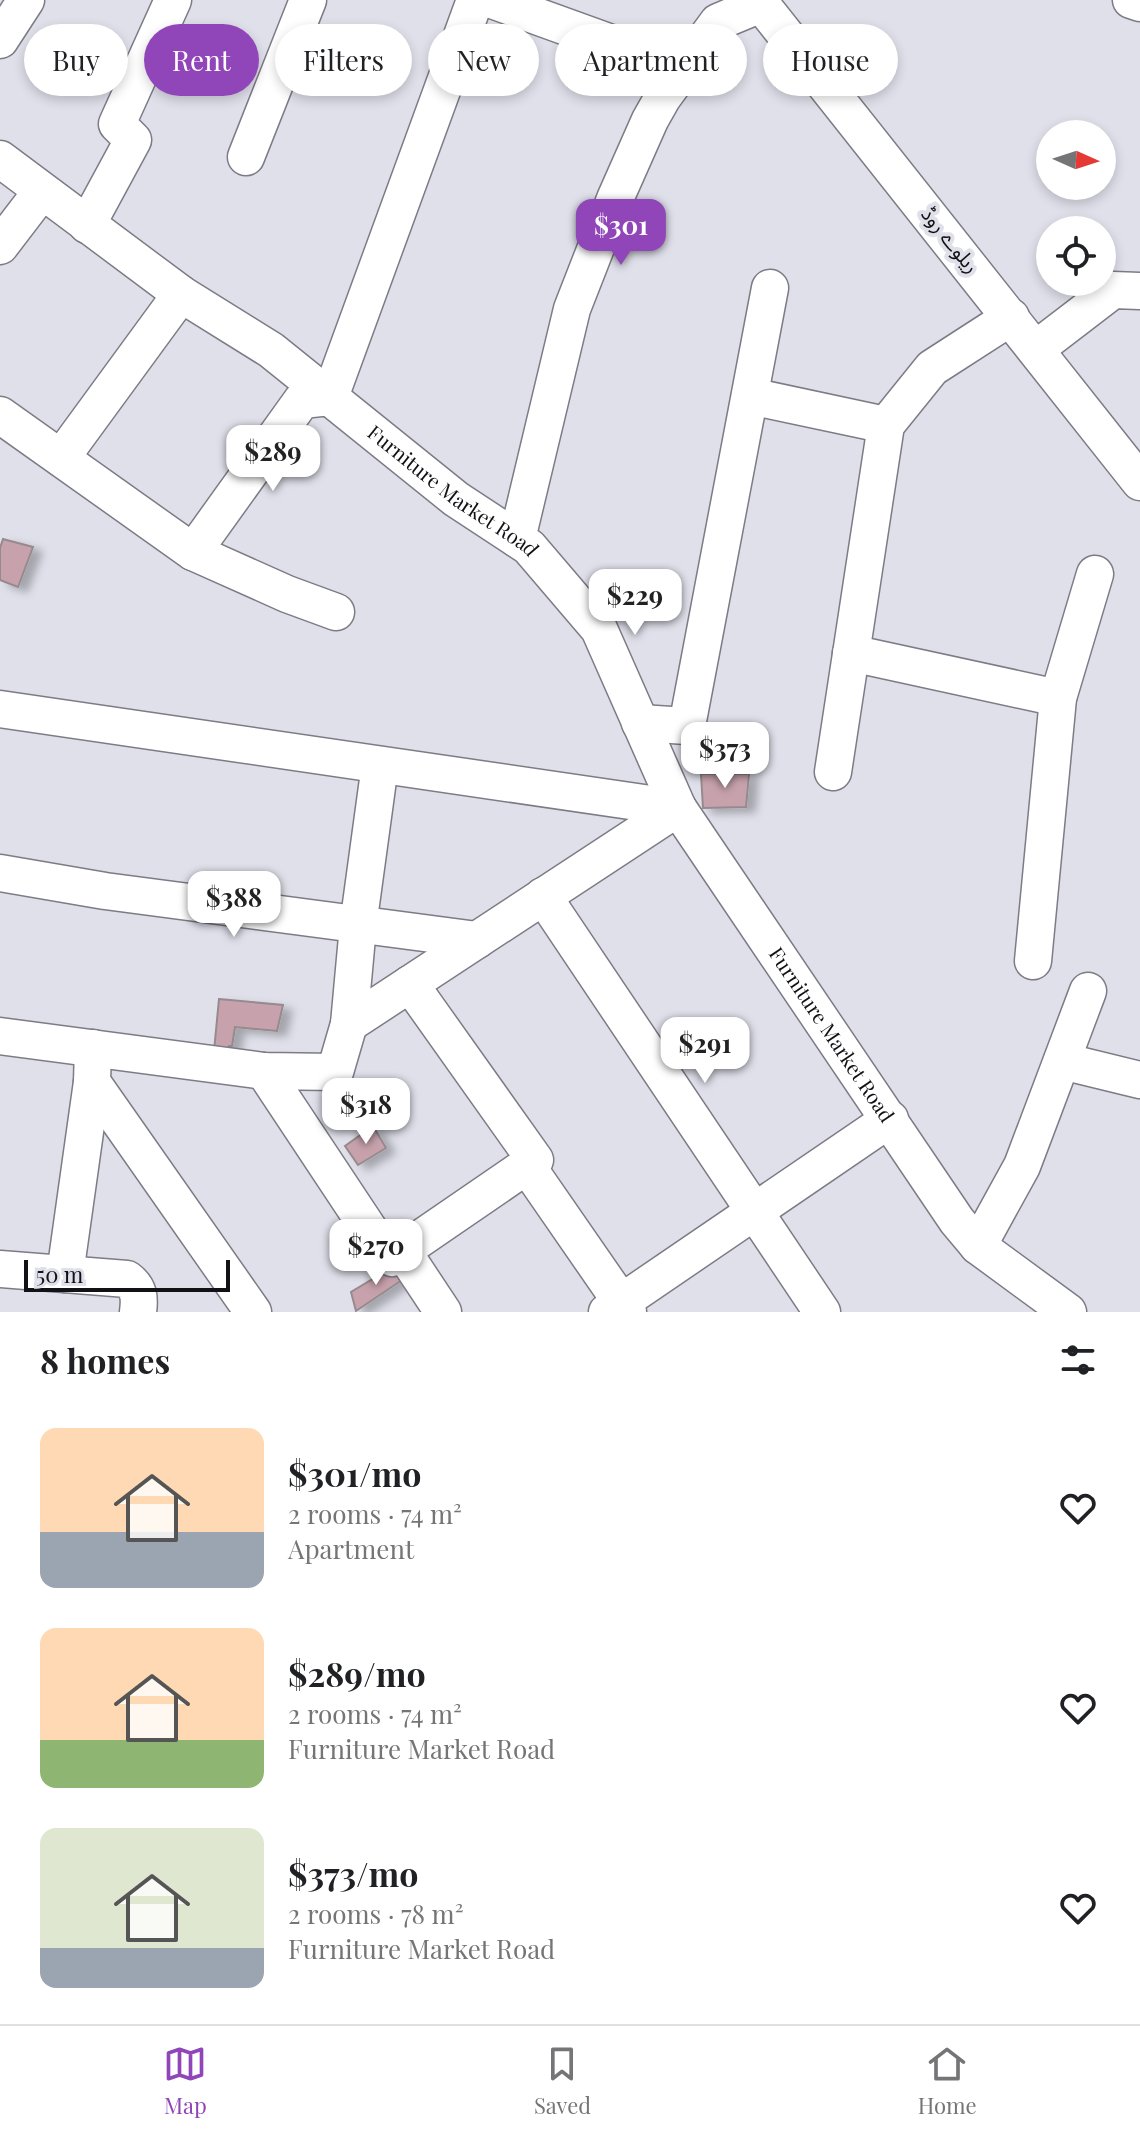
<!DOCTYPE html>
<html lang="en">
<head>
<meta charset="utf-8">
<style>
  :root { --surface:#fff; --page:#f6f6f6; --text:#202124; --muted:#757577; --line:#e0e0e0; --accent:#9046b8 }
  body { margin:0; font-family:"Playfair Display","Noto Sans Arabic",serif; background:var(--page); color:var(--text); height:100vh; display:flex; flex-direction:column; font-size:30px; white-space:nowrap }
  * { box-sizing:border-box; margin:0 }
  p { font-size:26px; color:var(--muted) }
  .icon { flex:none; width:44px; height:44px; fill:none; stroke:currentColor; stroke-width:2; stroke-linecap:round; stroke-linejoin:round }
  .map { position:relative; height:1312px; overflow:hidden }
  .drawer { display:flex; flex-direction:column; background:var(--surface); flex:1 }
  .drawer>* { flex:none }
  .banner { position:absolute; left:24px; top:24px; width:1092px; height:72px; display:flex; gap:16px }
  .needle { width:52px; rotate:93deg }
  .fabs { position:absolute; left:1036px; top:120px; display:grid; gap:16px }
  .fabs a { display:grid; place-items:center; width:80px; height:80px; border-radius:50%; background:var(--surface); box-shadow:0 4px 12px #0003; font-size:40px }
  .scale { position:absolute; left:24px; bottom:20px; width:206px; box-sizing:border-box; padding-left:8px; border:4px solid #121216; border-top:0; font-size:22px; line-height:28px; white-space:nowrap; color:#121216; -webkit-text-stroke:6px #e0e0eb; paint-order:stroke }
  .price { position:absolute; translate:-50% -68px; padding:0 18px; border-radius:16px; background:#fff; color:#222; font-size:26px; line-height:52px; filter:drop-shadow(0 2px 4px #0008) }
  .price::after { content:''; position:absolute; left:50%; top:48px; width:24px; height:18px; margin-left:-12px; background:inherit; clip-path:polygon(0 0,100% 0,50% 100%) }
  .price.active { background:var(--accent); color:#fff }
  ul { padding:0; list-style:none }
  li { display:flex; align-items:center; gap:24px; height:200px; padding:0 40px }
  li span { display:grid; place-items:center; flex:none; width:224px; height:160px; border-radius:16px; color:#555 }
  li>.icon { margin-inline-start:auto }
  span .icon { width:96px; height:96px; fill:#fffc; stroke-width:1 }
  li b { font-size:34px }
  h2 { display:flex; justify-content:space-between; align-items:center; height:96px; padding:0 40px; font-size:34px }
  .tag { padding:0 28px; border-radius:36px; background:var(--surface); box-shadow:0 4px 12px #0003; font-size:28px; line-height:72px }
  .tag.active { background:var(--accent); color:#fff }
  .menu { display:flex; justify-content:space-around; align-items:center; height:112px; border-top:2px solid var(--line); background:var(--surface); font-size:22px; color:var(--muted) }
  .menu a { display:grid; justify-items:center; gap:4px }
  .menu .active { color:var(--accent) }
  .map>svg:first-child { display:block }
  .building { fill:#c7a2ad; stroke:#968a8d; stroke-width:2; filter:url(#shadow) }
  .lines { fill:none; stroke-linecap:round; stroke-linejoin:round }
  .minor-casing { stroke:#7c7b86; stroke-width:39 }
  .minor { stroke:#fff; stroke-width:36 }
  .labels { text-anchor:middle; stroke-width:8; stroke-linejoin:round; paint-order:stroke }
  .street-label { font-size:20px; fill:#121216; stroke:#e0e0eb }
</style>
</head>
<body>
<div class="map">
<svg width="1140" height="1312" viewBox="0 0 1140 1312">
  <defs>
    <filter id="shadow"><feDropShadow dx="9" dy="5" stdDeviation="4" flood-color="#0004"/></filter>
  </defs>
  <rect width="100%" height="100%" fill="#e0e0eb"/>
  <g class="building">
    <path d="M 3,539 L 33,547 L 18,587 L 0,580 L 0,548 Z"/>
    <path d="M 701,774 L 749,774 L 746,807 L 703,808 Z"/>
    <path d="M 219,999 L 283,1005 L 277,1031 L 235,1027 L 232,1046 L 229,1046 L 227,1052 L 214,1051 Z"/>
    <path d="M 373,1126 L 386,1148 L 358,1165 L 345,1146 Z"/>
    <path d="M 396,1265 L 405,1278 L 356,1311 L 351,1292 Z"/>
  </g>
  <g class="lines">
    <g class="minor-casing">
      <g id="minor">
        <path d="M 492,0 L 683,69"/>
        <path d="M 758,0 L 1140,482"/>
        <path d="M 1131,0 L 1140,3"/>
        <path d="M 0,40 L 26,0"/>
        <path d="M 246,157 L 308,0"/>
        <path id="s1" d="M 0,159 L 181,294 L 271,350 L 456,499 L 529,547 L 599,629 L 678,808 L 957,1221 L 978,1246 L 1068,1312"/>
        <path d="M 87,225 L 133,140 L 117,124 L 173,0"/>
        <path d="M 0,246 L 42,191"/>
        <path d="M 1036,349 L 1113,290 L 1140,291"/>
        <path d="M 750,396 L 886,425"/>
        <path d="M 0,415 L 193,552 L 287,594 L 336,612"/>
        <path d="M 61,458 L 181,294"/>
        <path d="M 517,539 L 572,309 L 615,199 L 650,120 L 663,97 L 718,22 L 761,4"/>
        <path d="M 193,552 L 302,400 L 330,397 L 475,0"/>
        <path d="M 851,653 L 1058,698"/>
        <path d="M 0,709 L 678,808"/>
        <path d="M 640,723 L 687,726 L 770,288"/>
        <path d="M 833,772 L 886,425 L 932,368 L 1011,317"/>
        <path d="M 0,873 L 105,891 L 477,940"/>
        <path d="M 543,896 L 822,1312"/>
        <path d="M 1033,961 L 1058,698 L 1095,574"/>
        <path d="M 349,1024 L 678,808"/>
        <path d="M 0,1036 L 264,1071 L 335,1072 L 349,1024 L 358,926 L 380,765"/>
        <path d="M 93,1048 L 92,1082 L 253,1312"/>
        <path d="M 1062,1061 L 1140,1080"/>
        <path d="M 264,1071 L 386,1255 L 392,1258 L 535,1160 L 410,984"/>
        <path d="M 527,1166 L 628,1312"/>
        <path d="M 978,1246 L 1022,1166 L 1088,991"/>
        <path d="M 402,1250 L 443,1312"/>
        <path d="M 0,1269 L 127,1279 C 139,1288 140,1297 138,1312"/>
        <path d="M 65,1274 L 92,1082"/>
        <path d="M 607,1312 L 890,1119"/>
      </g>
    </g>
    <use href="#minor" class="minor"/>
  </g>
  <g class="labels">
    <g class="street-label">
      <text transform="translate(950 240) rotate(51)" y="7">ریلوے روڈ</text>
      <text dy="7" stroke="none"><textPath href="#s1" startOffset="562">Furniture Market Road</textPath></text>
      <text dy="7" stroke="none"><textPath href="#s1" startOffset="1234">Furniture Market Road</textPath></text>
    </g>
  </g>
</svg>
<div class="fabs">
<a><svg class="needle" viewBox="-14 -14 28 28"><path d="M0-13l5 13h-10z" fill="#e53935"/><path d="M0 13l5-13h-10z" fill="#757577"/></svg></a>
<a><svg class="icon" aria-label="locate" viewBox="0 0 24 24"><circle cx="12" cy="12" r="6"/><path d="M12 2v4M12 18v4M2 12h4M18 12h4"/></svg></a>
</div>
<div class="scale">50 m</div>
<b class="price active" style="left:621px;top:267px">$301</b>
<b class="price" style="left:273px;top:493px">$289</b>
<b class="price" style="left:635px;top:637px">$229</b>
<b class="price" style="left:725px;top:790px">$373</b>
<b class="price" style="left:234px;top:939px">$388</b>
<b class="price" style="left:705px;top:1085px">$291</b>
<b class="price" style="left:366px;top:1146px">$318</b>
<b class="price" style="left:376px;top:1287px">$270</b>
<div class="banner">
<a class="tag">Buy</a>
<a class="tag active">Rent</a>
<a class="tag">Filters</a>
<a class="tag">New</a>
<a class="tag">Apartment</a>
<a class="tag">House</a>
</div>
</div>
<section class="drawer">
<h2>8 homes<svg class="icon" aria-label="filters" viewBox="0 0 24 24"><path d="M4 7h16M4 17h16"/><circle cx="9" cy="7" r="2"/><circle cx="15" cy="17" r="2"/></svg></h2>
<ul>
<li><span style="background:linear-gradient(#ffd9b3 65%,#9aa5b1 0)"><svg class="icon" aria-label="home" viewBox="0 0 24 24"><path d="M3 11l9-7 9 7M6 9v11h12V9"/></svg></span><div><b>$301/mo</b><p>2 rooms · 74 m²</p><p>Apartment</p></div><svg class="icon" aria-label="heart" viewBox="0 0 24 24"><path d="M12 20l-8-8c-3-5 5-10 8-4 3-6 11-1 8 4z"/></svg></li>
<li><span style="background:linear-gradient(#ffd9b3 70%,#8fb573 0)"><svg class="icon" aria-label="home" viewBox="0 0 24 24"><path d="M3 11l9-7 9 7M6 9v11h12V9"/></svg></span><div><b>$289/mo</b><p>2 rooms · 74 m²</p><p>Furniture Market Road</p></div><svg class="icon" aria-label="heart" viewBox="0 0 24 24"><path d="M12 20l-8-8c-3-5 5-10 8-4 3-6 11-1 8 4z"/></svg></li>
<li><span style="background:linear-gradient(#dfe7d0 75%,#9aa5b1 0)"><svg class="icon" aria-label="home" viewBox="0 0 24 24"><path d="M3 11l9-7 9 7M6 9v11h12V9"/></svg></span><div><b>$373/mo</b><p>2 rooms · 78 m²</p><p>Furniture Market Road</p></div><svg class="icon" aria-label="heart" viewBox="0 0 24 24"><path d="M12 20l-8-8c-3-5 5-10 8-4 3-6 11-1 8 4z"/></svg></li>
</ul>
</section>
<nav class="menu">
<a class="active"><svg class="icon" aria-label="map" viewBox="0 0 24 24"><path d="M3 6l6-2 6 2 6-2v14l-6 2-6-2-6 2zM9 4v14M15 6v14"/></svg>Map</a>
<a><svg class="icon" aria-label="saved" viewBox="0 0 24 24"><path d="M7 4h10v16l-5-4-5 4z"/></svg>Saved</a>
<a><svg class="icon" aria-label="home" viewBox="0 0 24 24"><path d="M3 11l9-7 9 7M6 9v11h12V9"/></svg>Home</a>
</nav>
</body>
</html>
